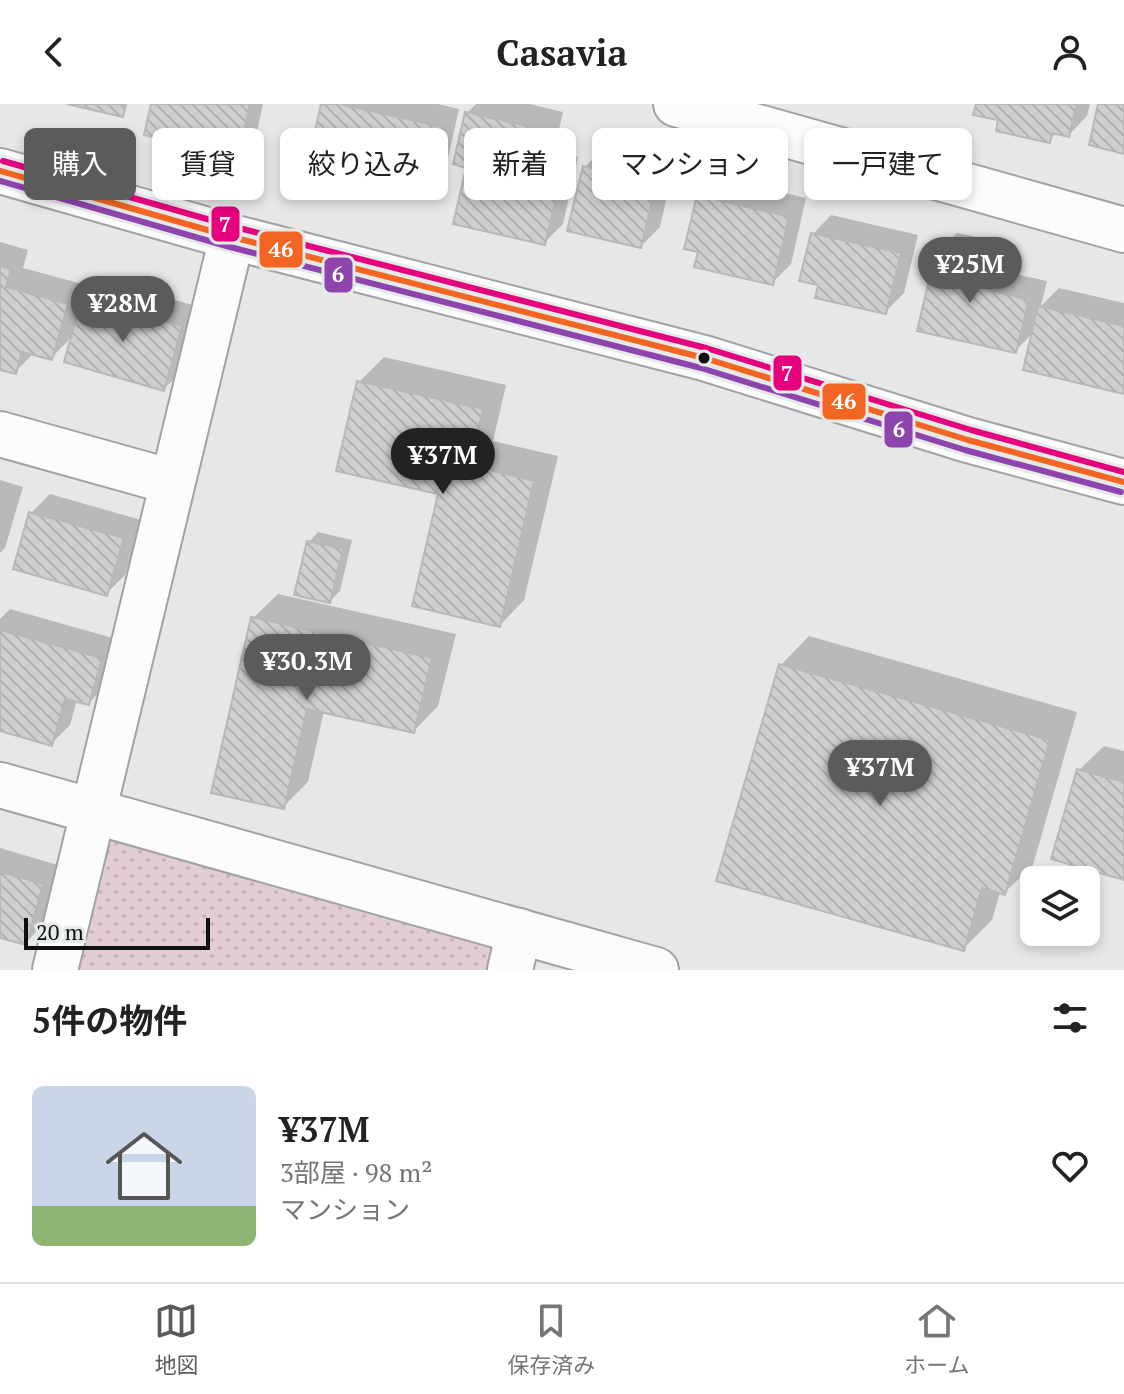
<!DOCTYPE html>
<html lang="ja">
<head>
<meta charset="utf-8">
<style>
  :root { --surface:#fff; --page:#f2f2f2; --text:#222; --muted:#767676; --line:#e0e0e0; --accent:#5a5c5b }
  body { margin:0; font-family:"PT Serif","Noto Sans JP",serif; background:var(--page); color:var(--text); height:100vh; display:flex; flex-direction:column; font-size:30px; white-space:nowrap }
  * { box-sizing:border-box; margin:0 }
  p { font-size:26px; color:var(--muted) }
  .icon { flex:none; width:44px; height:44px; fill:none; stroke:currentColor; stroke-width:2; stroke-linecap:round; stroke-linejoin:round }
  .map { position:relative; height:866px; overflow:hidden }
  .drawer { display:flex; flex-direction:column; background:var(--surface); flex:1 }
  .drawer>* { flex:none }
  .top-card { position:absolute; left:24px; top:24px; width:1076px; height:72px; display:flex; gap:16px }
  .fabs { position:absolute; left:1020px; top:762px; display:grid; gap:16px }
  .fabs a { display:grid; place-items:center; width:80px; height:80px; border-radius:12px; background:var(--surface); box-shadow:0 4px 12px #0003; font-size:40px }
  .scale { position:absolute; left:24px; bottom:20px; width:186px; box-sizing:border-box; padding-left:8px; border:4px solid #0f1010; border-top:0; font-size:22px; line-height:28px; white-space:nowrap; color:#0f1010; -webkit-text-stroke:6px #e5e9e7; paint-order:stroke }
  .price { position:absolute; translate:-50% -68px; padding:0 18px; border-radius:28px; background:var(--accent); color:#fff; font-size:26px; line-height:52px; filter:drop-shadow(0 2px 4px #0008) }
  .price::after { content:''; position:absolute; left:50%; top:48px; width:24px; height:18px; margin-left:-12px; background:inherit; clip-path:polygon(0 0,100% 0,50% 100%) }
  .price.current { background:#222; color:#fff }
  ul { padding:0; list-style:none }
  li { display:flex; align-items:center; gap:24px; height:200px; padding:0 32px }
  li+li { border-top:2px solid var(--line) }
  li span { display:grid; place-items:center; flex:none; width:224px; height:160px; border-radius:12px; color:#555 }
  li>.icon { margin-inline-start:auto }
  span .icon { width:96px; height:96px; fill:#fffc; stroke-width:1 }
  li b { font-size:34px }
  h2 { display:flex; justify-content:space-between; align-items:center; height:96px; padding:0 32px; font-size:34px }
  .pill { padding:0 28px; border-radius:12px; background:var(--surface); box-shadow:0 4px 12px #0003; font-size:28px; line-height:72px }
  .pill.current { background:var(--accent); color:#fff }
  header { display:flex; justify-content:space-between; align-items:center; height:104px; padding:0 32px; background:var(--surface); font-size:36px; font-weight:600 }
  .menu { display:flex; justify-content:space-around; align-items:center; height:112px; border-top:2px solid var(--line); background:var(--surface); font-size:22px; color:var(--muted) }
  .menu a { display:grid; justify-items:center; gap:4px }
  .menu .current { color:var(--accent) }
  .map>svg:first-child { display:block }
  .green { fill:url(#green-dots) }
  .shadow { fill:#0003 }
  .building { fill:url(#building-back-hatch); stroke:#b7b9b8; stroke-width:2 }
  .lines { fill:none; stroke-linecap:round; stroke-linejoin:round }
  .street-casing { stroke:#a1a3a2; stroke-width:48 }
  .secondary-casing { stroke:#a1a3a2; stroke-width:48 }
  .street { stroke:#fbfcfb; stroke-width:44 }
  .secondary { stroke:#fbfcfb; stroke-width:44 }
  .bus-1-casing { stroke:#e5e9e7; stroke-width:12 }
  .bus-2-casing { stroke:#e5e9e7; stroke-width:12 }
  .bus-3-casing { stroke:#e5e9e7; stroke-width:12 }
  .bus-1 { stroke:#f26522; stroke-width:6 }
  .bus-2 { stroke:#8e44ad; stroke-width:6 }
  .bus-3 { stroke:#e5007d; stroke-width:6 }
  .bus-dot { fill:#0f1010; stroke:#e5e9e7; stroke-width:3 }
  .line-badge { stroke:#e5e9e7; stroke-width:3 }
  .badge-label { font-size:22px; text-anchor:middle; font-weight:bold; fill:#fff }
</style>
</head>
<body>
<header><svg class="icon" aria-label="back" viewBox="0 0 24 24"><path d="M15 5l-7 7 7 7"/></svg>Casavia<svg class="icon" aria-label="person" viewBox="0 0 24 24"><circle cx="12" cy="8" r="4"/><path d="M4 21q1-7 8-7t8 7"/></svg></header>
<div class="map">
<svg width="1124" height="866" viewBox="0 0 1124 866">
  <defs>
    <pattern id="green-dots" width="8" height="8" patternUnits="userSpaceOnUse" patternTransform="scale(2)"><rect width="8" height="8" fill="#e2ccd5"/><path d="M2 2h.1M6 6h.1" fill="none" stroke="#c1aeb6" stroke-width="1.8" stroke-linecap="round"/></pattern>
    <pattern id="building-back-hatch" width="6" height="6" patternUnits="userSpaceOnUse" patternTransform="scale(2)"><rect width="6" height="6" fill="#ced0cf"/><path d="M-1 5l2 2M0 0l6 6M5-1l2 2" fill="none" stroke="#b0b2b1"/></pattern>
  </defs>
  <rect width="100%" height="100%" fill="#e6e8e7"/>
  <path class="green" d="M 93,707 L 519,827 L 510,866 L 55,866 Z"/>
  <g class="shadow">
    <path d="M 153,0 L 263,0 L 256,32 L 237,50 Z"/>
    <path d="M 323,0 L 438,0 L 459,5 L 445,67 L 426,86 Z"/>
    <path d="M 476,0 L 529,0 L 563,8 L 554,47 L 578,53 L 563,120 L 544,139 L 468,62 L 467,9 Z"/>
    <path d="M 978,0 L 1090,0 L 1087,12 L 1069,31 L 1057,28 L 1049,37 L 1001,14 Z"/>
    <path d="M 603,44 L 674,61 L 660,123 L 641,142 L 585,63 Z"/>
    <path d="M 717,73 L 806,94 L 791,160 L 772,179 L 700,146 L 698,92 Z"/>
    <path d="M 831,111 L 918,131 L 904,189 L 885,208 L 820,179 L 813,130 Z"/>
    <path d="M 957,129 L 1012,140 L 1006,168 L 1047,177 L 1041,202 L 1059,184 L 1124,199 L 1124,288 L 1034,228 L 1015,247 L 938,147 Z"/>
    <path d="M 0,138 L 28,146 L 23,164 L 86,181 L 81,198 L 103,176 L 200,203 L 183,266 L 164,285 L 74,231 L 51,254 L 34,249 L 15,268 L 0,264 Z"/>
    <path d="M 384,253 L 506,281 L 493,337 L 558,352 L 524,496 L 500,521 L 441,389 L 359,278 Z"/>
    <path d="M 0,376 L 23,383 L 5,444 L 0,449 Z"/>
    <path d="M 50,390 L 141,416 L 125,471 L 107,489 L 31,409 Z"/>
    <path d="M 318,428 L 352,436 L 340,487 L 330,497 L 309,438 Z"/>
    <path d="M 278,490 L 456,530 L 438,602 L 414,627 L 324,607 L 308,678 L 283,703 L 253,514 Z"/>
    <path d="M 10,505 L 120,536 L 107,580 L 89,599 L 77,596 L 70,621 L 51,640 L 0,625 L 0,515 Z"/>
    <path d="M 809,532 L 1077,608 L 1033,761 L 1004,789 L 1000,788 L 992,816 L 963,845 L 781,561 Z"/>
    <path d="M 1104,642 L 1124,647 L 1124,774 L 1079,666 Z"/>
    <path d="M 0,744 L 61,762 L 44,820 L 25,839 L 0,832 Z"/>
  </g>
  <g class="building">
    <path d="M 67,0 L 126,0 L 123,13 Z"/>
    <path d="M 151,0 L 250,0 L 238,53 L 144,31 Z"/>
    <path d="M 321,0 L 340,0 L 442,23 L 427,88 L 307,61 Z"/>
    <path d="M 976,0 L 1077,0 L 1069,33 L 1052,29 L 1050,39 L 996,27 L 998,16 L 973,11 Z"/>
    <path d="M 1098,0 L 1124,0 L 1124,50 L 1089,41 Z"/>
    <path d="M 465,8 L 545,26 L 536,65 L 561,71 L 545,141 L 453,120 L 466,64 L 453,60 Z"/>
    <path d="M 583,62 L 656,79 L 641,144 L 567,127 Z"/>
    <path d="M 697,91 L 789,113 L 773,181 L 694,163 L 698,148 L 684,145 Z"/>
    <path d="M 811,129 L 901,149 L 886,210 L 815,194 L 818,181 L 799,177 Z"/>
    <path d="M 936,146 L 994,159 L 988,186 L 1029,196 L 1016,249 L 917,227 Z"/>
    <path d="M 0,162 L 11,165 L 6,183 L 68,200 L 52,256 L 22,248 L 16,270 L 0,266 Z"/>
    <path d="M 82,194 L 182,222 L 164,287 L 64,258 Z"/>
    <path d="M 1038,202 L 1124,222 L 1124,290 L 1023,266 Z"/>
    <path d="M 357,277 L 483,305 L 470,361 L 534,377 L 500,523 L 412,502 L 438,390 L 336,367 Z"/>
    <path d="M 29,408 L 124,434 L 107,492 L 13,465 Z"/>
    <path d="M 307,437 L 343,445 L 330,499 L 294,491 Z"/>
    <path d="M 251,513 L 432,554 L 414,629 L 307,605 L 284,705 L 211,689 Z"/>
    <path d="M 0,526 L 102,554 L 89,601 L 65,595 L 52,642 L 0,627 Z"/>
    <path d="M 779,560 L 1050,636 L 1005,791 L 982,784 L 964,847 L 716,777 Z"/>
    <path d="M 1077,665 L 1124,678 L 1124,776 L 1051,755 Z"/>
    <path d="M 0,768 L 43,780 L 26,841 L 0,834 Z"/>
  </g>
  <g class="lines">
    <g class="street-casing">
      <g id="street">
        <path d="M 676,0 L 1124,126"/>
        <path d="M 0,330 L 172,378"/>
        <path d="M 0,681 L 656,866"/>
        <path d="M 510,866 L 519,827"/>
      </g>
    </g>
    <g class="secondary-casing">
      <g id="secondary">
        <path d="M 0,67 L 232,133 L 704,254 L 968,336 L 1124,378"/>
        <path d="M 55,866 L 232,133"/>
      </g>
    </g>
    <use href="#street" class="street"/>
    <use href="#secondary" class="secondary"/>
    <g class="bus-1-casing">
      <path id="bus-1" d="M 0,67 L 232,133 L 704,254 L 968,336 L 1124,378"/>
    </g>
    <g class="bus-2-casing">
      <path id="bus-2" d="M 0,77 L 230,143 L 701,264 L 965,346 L 1121,388"/>
    </g>
    <g class="bus-3-casing">
      <path id="bus-3" d="M 3,57 L 235,123 L 706,244 L 971,326 L 1124,368"/>
    </g>
    <use href="#bus-1" class="bus-1"/>
    <use href="#bus-2" class="bus-2"/>
    <use href="#bus-3" class="bus-3"/>
  </g>
  <circle class="bus-dot" cx="704" cy="254" r="7"/>
  <g class="line-badge">
    <rect x="210" y="101" width="31" height="38" rx="8" fill="#e5007d"/>
    <rect x="258" y="126" width="46" height="39" rx="8" fill="#f26522"/>
    <rect x="323" y="152" width="31" height="38" rx="8" fill="#8e44ad"/>
    <rect x="772" y="250" width="31" height="38" rx="8" fill="#e5007d"/>
    <rect x="821" y="278" width="46" height="39" rx="8" fill="#f26522"/>
    <rect x="883" y="306" width="31" height="39" rx="8" fill="#8e44ad"/>
  </g>
  <g class="badge-label">
    <text x="225" y="128">7</text>
    <text x="281" y="153">46</text>
    <text x="338" y="178">6</text>
    <text x="787" y="277">7</text>
    <text x="844" y="305">46</text>
    <text x="899" y="333">6</text>
  </g>
</svg>
<div class="fabs">
<a><svg class="icon" aria-label="layers" viewBox="0 0 24 24"><path d="M12 4l9 5-9 5-9-5zM3 14l9 5 9-5"/></svg></a>
</div>
<div class="scale">20 m</div>
<b class="price" style="left:970px;top:201px">¥25M</b>
<b class="price" style="left:123px;top:240px">¥28M</b>
<b class="price current" style="left:443px;top:392px">¥37M</b>
<b class="price" style="left:307px;top:598px">¥30.3M</b>
<b class="price" style="left:880px;top:704px">¥37M</b>
<div class="top-card">
<a class="pill current">購入</a>
<a class="pill">賃貸</a>
<a class="pill">絞り込み</a>
<a class="pill">新着</a>
<a class="pill">マンション</a>
<a class="pill">一戸建て</a>
</div>
</div>
<section class="drawer">
<h2>5件の物件<svg class="icon" aria-label="filters" viewBox="0 0 24 24"><path d="M4 7h16M4 17h16"/><circle cx="9" cy="7" r="2"/><circle cx="15" cy="17" r="2"/></svg></h2>
<ul>
<li><span style="background:linear-gradient(#c9d6e8 75%,#8fb573 0)"><svg class="icon" aria-label="home" viewBox="0 0 24 24"><path d="M3 11l9-7 9 7M6 9v11h12V9"/></svg></span><div><b>¥37M</b><p>3部屋 · 98 m²</p><p>マンション</p></div><svg class="icon" aria-label="heart" viewBox="0 0 24 24"><path d="M12 20l-8-8c-3-5 5-10 8-4 3-6 11-1 8 4z"/></svg></li>
</ul>
</section>
<nav class="menu">
<a class="current"><svg class="icon" aria-label="map" viewBox="0 0 24 24"><path d="M3 6l6-2 6 2 6-2v14l-6 2-6-2-6 2zM9 4v14M15 6v14"/></svg>地図</a>
<a><svg class="icon" aria-label="saved" viewBox="0 0 24 24"><path d="M7 4h10v16l-5-4-5 4z"/></svg>保存済み</a>
<a><svg class="icon" aria-label="home" viewBox="0 0 24 24"><path d="M3 11l9-7 9 7M6 9v11h12V9"/></svg>ホーム</a>
</nav>
</body>
</html>
